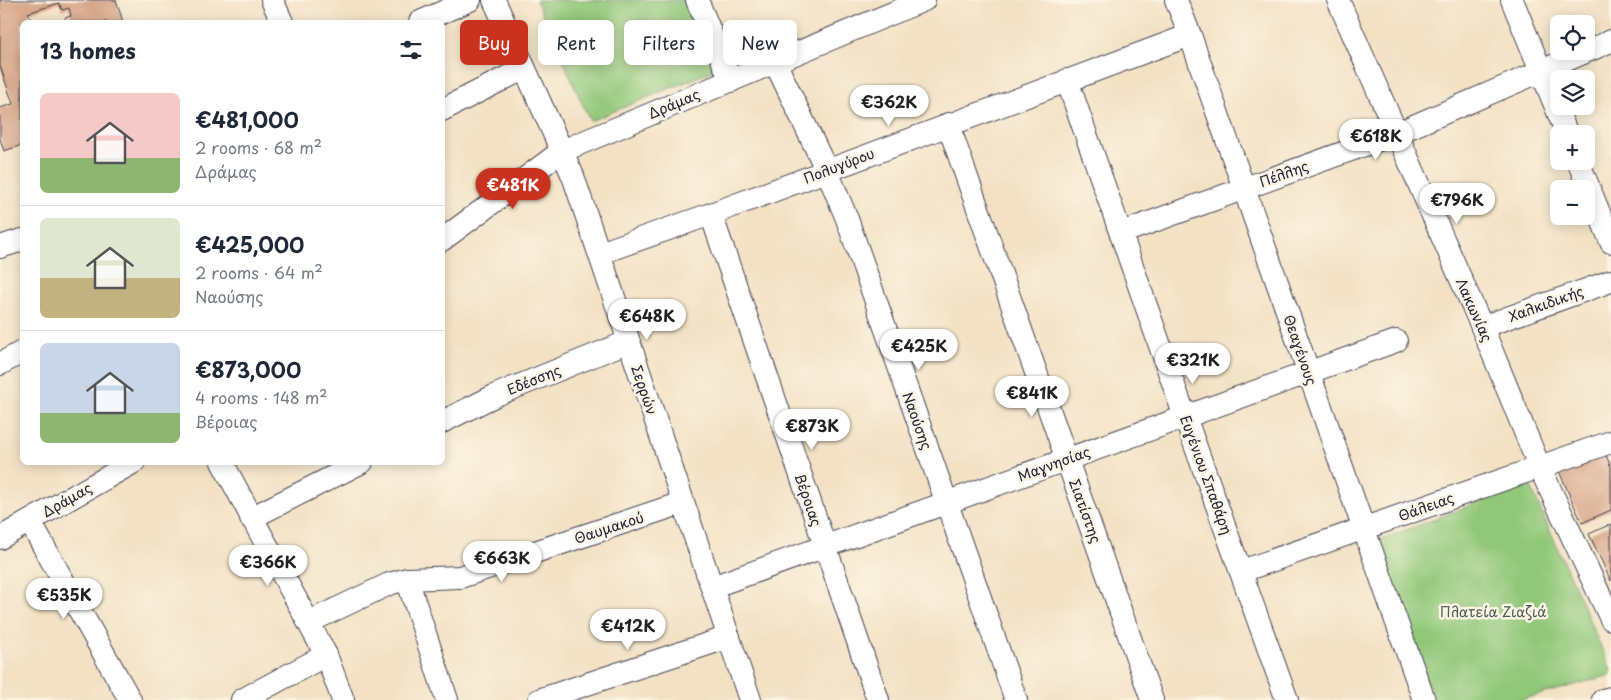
<!DOCTYPE html>
<html lang="en">
<head>
<meta charset="utf-8">
<style>
  :root { --surface:#fff; --page:#f6f6f7; --text:#1f2937; --muted:#747a83; --line:#e0e1e3; --accent:#c8321e }
  body { margin:0; font-family:"Playpen Sans",sans-serif; background:var(--page); color:var(--text); height:100vh; display:flex; flex-direction:column; font-size:19px; white-space:nowrap }
  * { box-sizing:border-box; margin:0 }
  p { font-size:16px; color:var(--muted) }
  .icon { flex:none; width:28px; height:28px; fill:none; stroke:currentColor; stroke-width:2; stroke-linecap:round; stroke-linejoin:round }
  .map { position:relative; flex:1; overflow:hidden }
  .details { position:absolute; left:20px; top:20px; width:425px; height:445px; display:flex; flex-direction:column; background:var(--surface); border-radius:8px; box-shadow:0 2px 12px #0003 }
  .details>* { flex:none }
  .hud { position:absolute; left:460px; top:20px; width:475px; height:45px; display:flex; gap:10px }
  .fabs { position:absolute; left:1550px; top:15px; display:grid; gap:10px }
  .fabs a { display:grid; place-items:center; width:45px; height:45px; border-radius:8px; background:var(--surface); box-shadow:0 2px 12px #0003; font-size:25px }
  .price { position:absolute; translate:-50% -42px; padding:0 11px; border-radius:18px; background:#fff; color:#222; font-size:16px; line-height:32px; filter:drop-shadow(0 1px 2px #0008) }
  .price::after { content:''; position:absolute; left:50%; top:30px; width:15px; height:11px; margin-left:-8px; background:inherit; clip-path:polygon(0 0,100% 0,50% 100%) }
  .price.current { background:var(--accent); color:#fff }
  ul { padding:0; list-style:none }
  li { display:flex; align-items:center; gap:15px; height:125px; padding:0 20px }
  li+li { border-top:1px solid var(--line) }
  li span { display:grid; place-items:center; flex:none; width:140px; height:100px; border-radius:8px; color:#555 }
  li>.icon { margin-inline-start:auto }
  span .icon { width:60px; height:60px; fill:#fffc; stroke-width:1 }
  li b { font-size:21px }
  h2 { display:flex; justify-content:space-between; align-items:center; height:60px; padding:0 20px; font-size:21px }
  .pill { padding:0 18px; border-radius:8px; background:var(--surface); box-shadow:0 2px 12px #0003; font-size:18px; line-height:45px }
  .pill.current { background:var(--accent); color:#fff }
  .map>svg:first-child { display:block }
  .green { fill:#91c779; stroke:#5a745a }
  .building { fill:#d09677 }
  .lines { fill:none; stroke-linecap:round; stroke-linejoin:round }
  .street-casing { stroke:#413f50; stroke-width:24 }
  .street { stroke:#fff; stroke-width:22 }
  .labels { text-anchor:middle; stroke-width:5; stroke-linejoin:round; paint-order:stroke }
  .street-label { font-size:14px; fill:#22223b; stroke:#fcf5e5 }
  .park-label { font-size:14px; fill:#495c51; stroke:#fcf5e5 }
</style>
</head>
<body>
<div class="map">
<svg width="1611" height="700" viewBox="0 0 1611 700">
  <rect width="100%" height="100%" fill="#fcf5e5"/>
  <filter id="ink" filterUnits="userSpaceOnUse"><feTurbulence type="fractalNoise" baseFrequency=".02" numOctaves="2"/><feDisplacementMap in="SourceGraphic" scale="10" xChannelSelector="R" yChannelSelector="G"/><feConvolveMatrix kernelMatrix="1 2 1 2 8 2 1 2 1" color-interpolation-filters="sRGB"/></filter>
  <filter id="wash" filterUnits="userSpaceOnUse"><feTurbulence type="fractalNoise" baseFrequency=".0096" numOctaves="4" result="noise"/><feDisplacementMap in="SourceGraphic" scale="20" xChannelSelector="R" yChannelSelector="G"/><feGaussianBlur stdDeviation="1.12" result="paint"/><feColorMatrix in="noise" values="0 0 0 0 0 0 0 0 0 0 0 0 0 0 0 0 0 1.4 0 .05"/><feComposite in="paint" operator="in"/></filter>
  <g filter="url(#wash)">
    <rect width="100%" height="100%" fill="#f3e1c4"/>
    <g class="green">
      <path d="M 536,0 L 691,0 L 720,68 L 590,121 Z"/>
      <path d="M 1529,483 L 1611,670 L 1611,675 L 1520,700 L 1434,700 L 1377,541 Z"/>
    </g>
    <g id="blocks">
      <g class="building">
        <path d="M 0,0 L 116,0 L 123,22 L 66,22 L 65,18 L 71,16 L 69,8 L 62,10 L 59,3 L 28,13 L 32,22 L 22,22 L 22,145 L 4,151 L 0,139 L 0,108 L 13,104 L 0,66 Z"/>
        <path d="M 1605,453 L 1611,467 L 1611,510 L 1582,523 L 1559,471 Z"/>
        <path d="M 1611,524 L 1611,581 L 1589,534 Z"/>
      </g>
    </g>
  </g>
  <g filter="url(#ink)">
    <use href="#blocks" fill-opacity="0" stroke="#413f50" stroke-width="1"/>
    <g class="lines">
      <g class="street-casing">
        <g id="street">
          <path d="M 272,0 L 282,22"/>
          <path d="M 494,0 L 573,176 L 750,700"/>
          <path d="M 697,0 L 731,81"/>
          <path d="M 1176,0 L 1190,35 L 1424,700"/>
          <path d="M 1338,0 L 1482,327 L 1539,466 L 1611,619"/>
          <path d="M 1512,0 L 1567,134"/>
          <path d="M 420,22 L 470,0"/>
          <path d="M 775,62 L 827,171 L 847,219 L 1016,700"/>
          <path d="M 1067,80 L 1185,417 L 1287,700"/>
          <path d="M 442,110 L 523,69"/>
          <path d="M 948,124 L 1152,700"/>
          <path d="M 1578,161 L 1611,242"/>
          <path d="M 711,214 L 878,700"/>
          <path d="M 1121,233 L 1395,134 L 1611,41"/>
          <path d="M 442,240 L 562,151 L 924,0"/>
          <path d="M 0,247 L 22,240"/>
          <path d="M 600,253 L 711,214 L 1190,35"/>
          <path d="M 1482,327 L 1611,281"/>
          <path d="M 0,364 L 22,352"/>
          <path d="M 442,422 L 496,395 L 627,342"/>
          <path d="M 222,462 L 326,655 L 343,700"/>
          <path d="M 251,518 L 362,462"/>
          <path d="M 30,522 L 130,700"/>
          <path d="M 0,538 L 134,462"/>
          <path d="M 1242,571 L 1611,442"/>
          <path d="M 407,579 L 447,700"/>
          <path d="M 712,587 L 1396,341"/>
          <path d="M 309,622 L 389,584 L 407,579 L 460,577 L 682,503"/>
          <path d="M 242,700 L 326,655"/>
          <path d="M 539,700 L 729,637"/>
          <path d="M 1603,700 L 1611,698"/>
        </g>
      </g>
      <use href="#street" class="street"/>
    </g>
  </g>
  <g class="labels">
    <g class="street-label">
      <text transform="translate(674 104) rotate(-23)" y="5">Δράμας</text>
      <text transform="translate(839 166) rotate(-21)" y="5">Πολυγύρου</text>
      <text transform="translate(1284 174) rotate(-20)" y="5">Πέλλης</text>
      <text transform="translate(1546 304) rotate(-20)" y="5">Χαλκιδικής</text>
      <text transform="translate(1474 310) rotate(66)" y="5">Λακωνίας</text>
      <text transform="translate(1300 350) rotate(71)" y="5">Θεαγένους</text>
      <text transform="translate(534 380) rotate(-22)" y="5">Εδέσσης</text>
      <text transform="translate(644 390) rotate(71)" y="5">Σερρών</text>
      <text transform="translate(917 421) rotate(70)" y="5">Ναούσης</text>
      <text transform="translate(1054 464) rotate(-20)" y="5">Μαγνησίας</text>
      <text transform="translate(1206 475) rotate(70)" y="5">Ευγένιου Σπαθάρη</text>
      <text transform="translate(67 500) rotate(-30)" y="5">Δράμας</text>
      <text transform="translate(808 500) rotate(71)" y="5">Βέροιας</text>
      <text transform="translate(1426 507) rotate(-20)" y="5">Θάλειας</text>
      <text transform="translate(1085 511) rotate(70)" y="5">Σιατίστης</text>
      <text transform="translate(609 528) rotate(-18)" y="5">Θαυμακού</text>
    </g>
    <g class="park-label">
      <text x="1493" y="617">Πλατεία Ζιαζιά</text>
    </g>
  </g>
</svg>
<div class="fabs">
<a><svg class="icon" aria-label="locate" viewBox="0 0 24 24"><circle cx="12" cy="12" r="6"/><path d="M12 2v4M12 18v4M2 12h4M18 12h4"/></svg></a>
<a><svg class="icon" aria-label="layers" viewBox="0 0 24 24"><path d="M12 4l9 5-9 5-9-5zM3 14l9 5 9-5"/></svg></a>
<a>+</a>
<a>−</a>
</div>
<b class="price" style="left:889px;top:127px">€362K</b>
<b class="price" style="left:1376px;top:161px">€618K</b>
<b class="price current" style="left:513px;top:210px">€481K</b>
<b class="price" style="left:1457px;top:225px">€796K</b>
<b class="price" style="left:647px;top:341px">€648K</b>
<b class="price" style="left:919px;top:371px">€425K</b>
<b class="price" style="left:1193px;top:385px">€321K</b>
<b class="price" style="left:1032px;top:418px">€841K</b>
<b class="price" style="left:812px;top:451px">€873K</b>
<b class="price" style="left:502px;top:583px">€663K</b>
<b class="price" style="left:268px;top:587px">€366K</b>
<b class="price" style="left:64px;top:620px">€535K</b>
<b class="price" style="left:628px;top:651px">€412K</b>
<div class="hud">
<a class="pill current">Buy</a>
<a class="pill">Rent</a>
<a class="pill">Filters</a>
<a class="pill">New</a>
</div>
<section class="details">
<h2>13 homes<svg class="icon" aria-label="filters" viewBox="0 0 24 24"><path d="M4 7h16M4 17h16"/><circle cx="9" cy="7" r="2"/><circle cx="15" cy="17" r="2"/></svg></h2>
<ul>
<li><span style="background:linear-gradient(#f6c9c9 65%,#8fb573 0)"><svg class="icon" aria-label="home" viewBox="0 0 24 24"><path d="M3 11l9-7 9 7M6 9v11h12V9"/></svg></span><div><b>€481,000</b><p>2 rooms · 68 m²</p><p>Δράμας</p></div></li>
<li><span style="background:linear-gradient(#dfe7d0 60%,#c2b280 0)"><svg class="icon" aria-label="home" viewBox="0 0 24 24"><path d="M3 11l9-7 9 7M6 9v11h12V9"/></svg></span><div><b>€425,000</b><p>2 rooms · 64 m²</p><p>Ναούσης</p></div></li>
<li><span style="background:linear-gradient(#c9d6e8 70%,#8fb573 0)"><svg class="icon" aria-label="home" viewBox="0 0 24 24"><path d="M3 11l9-7 9 7M6 9v11h12V9"/></svg></span><div><b>€873,000</b><p>4 rooms · 148 m²</p><p>Βέροιας</p></div></li>
</ul>
</section>
</div>
</body>
</html>
